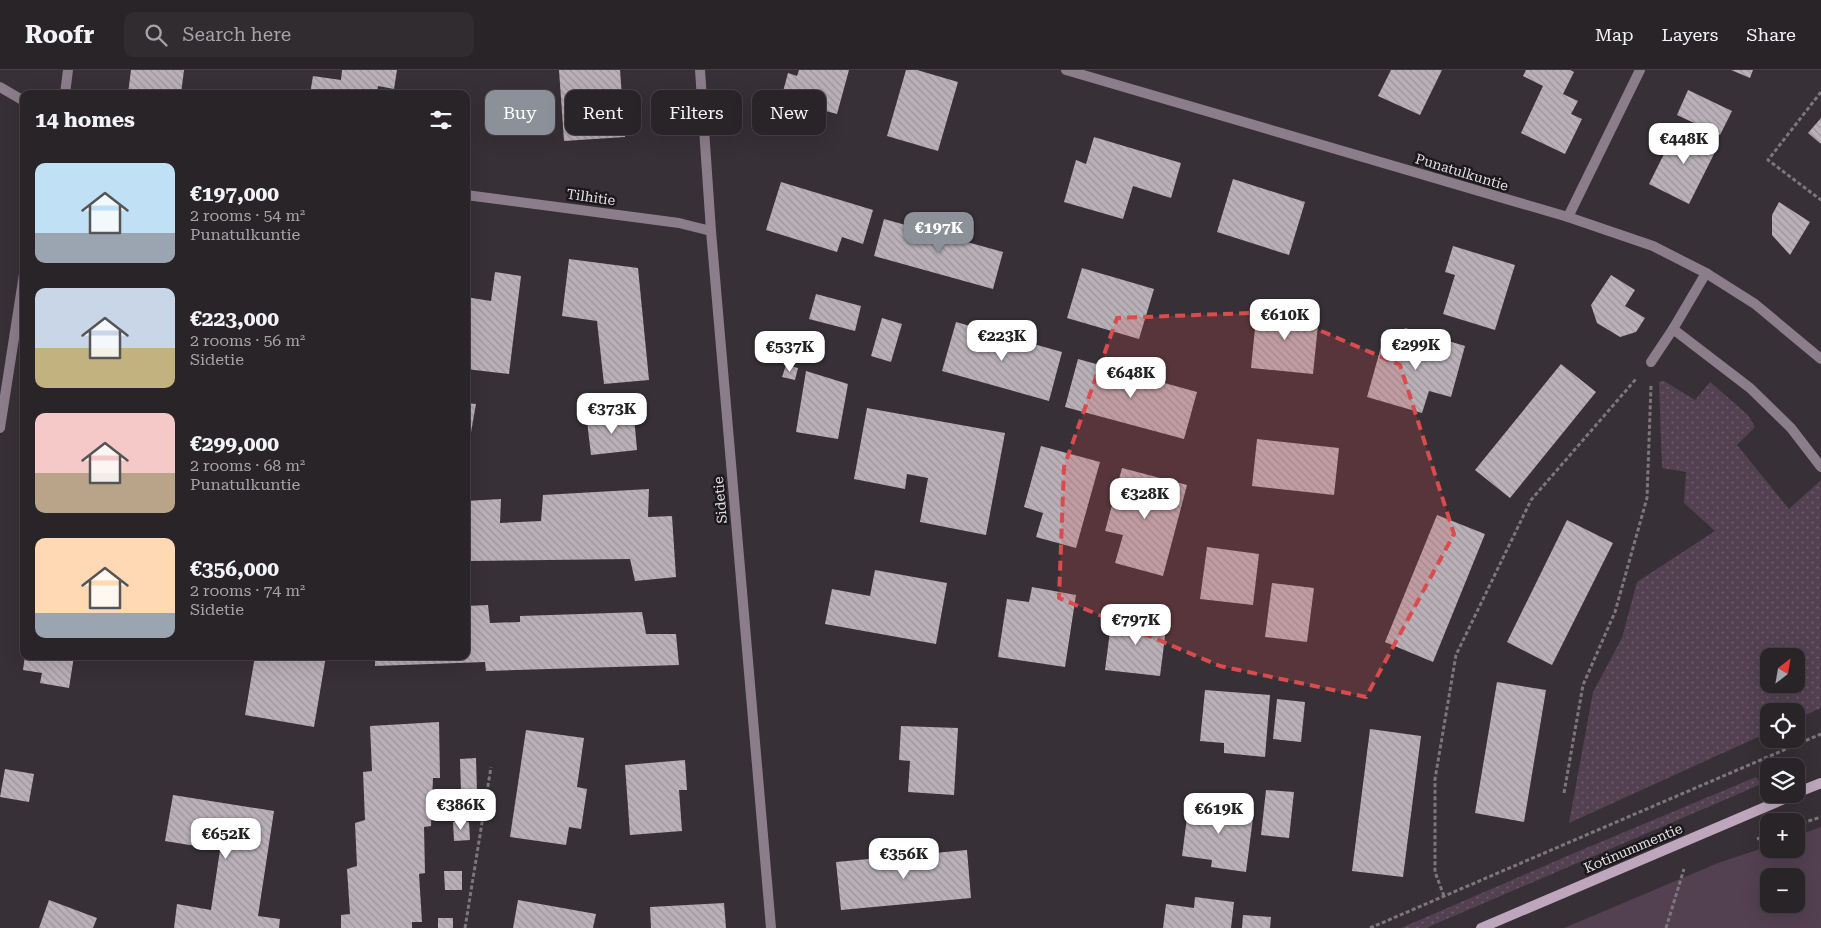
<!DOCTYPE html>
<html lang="en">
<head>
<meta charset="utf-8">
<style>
  :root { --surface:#292428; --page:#312c30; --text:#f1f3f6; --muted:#a5a4a8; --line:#454145; --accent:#8c9099 }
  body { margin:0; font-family:"Roboto Serif",serif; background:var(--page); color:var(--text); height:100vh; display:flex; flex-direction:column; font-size:19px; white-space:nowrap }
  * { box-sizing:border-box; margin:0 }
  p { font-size:16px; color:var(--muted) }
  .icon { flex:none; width:28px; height:28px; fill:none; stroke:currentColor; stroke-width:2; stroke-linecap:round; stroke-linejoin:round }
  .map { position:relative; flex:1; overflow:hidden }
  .details { position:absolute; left:20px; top:20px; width:450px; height:570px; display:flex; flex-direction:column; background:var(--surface); border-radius:10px; box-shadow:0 5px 20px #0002,0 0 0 1px var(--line) }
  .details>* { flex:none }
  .guide { position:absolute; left:485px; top:20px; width:475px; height:45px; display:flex; gap:10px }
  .needle { width:32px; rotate:31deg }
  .controls { position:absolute; left:1760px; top:578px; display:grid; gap:10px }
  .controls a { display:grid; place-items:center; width:45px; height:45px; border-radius:10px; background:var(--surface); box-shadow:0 5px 20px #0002,0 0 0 1px var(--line); font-size:25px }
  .price { position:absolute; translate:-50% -42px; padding:0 11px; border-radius:10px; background:#fff; color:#222; font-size:16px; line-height:32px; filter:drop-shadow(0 1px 2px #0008) }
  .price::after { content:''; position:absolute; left:50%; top:30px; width:15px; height:11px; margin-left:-8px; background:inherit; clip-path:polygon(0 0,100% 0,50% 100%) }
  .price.selected { background:var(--accent); color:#fff }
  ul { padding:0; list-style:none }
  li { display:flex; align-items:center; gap:15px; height:125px; padding:0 15px }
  li span { display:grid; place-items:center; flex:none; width:140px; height:100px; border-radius:10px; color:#555 }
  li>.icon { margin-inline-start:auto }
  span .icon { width:60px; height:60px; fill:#fffc; stroke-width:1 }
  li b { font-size:21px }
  h2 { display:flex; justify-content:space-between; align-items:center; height:60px; padding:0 15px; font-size:21px }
  .chip { padding:0 18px; border-radius:10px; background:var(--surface); box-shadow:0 5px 20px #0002,0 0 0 1px var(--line); font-size:18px; line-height:45px }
  .chip.selected { background:var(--accent); color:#fff }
  header { display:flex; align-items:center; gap:30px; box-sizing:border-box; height:70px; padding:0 25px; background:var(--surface); border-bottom:1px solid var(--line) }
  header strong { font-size:24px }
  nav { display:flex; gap:28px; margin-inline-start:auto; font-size:18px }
  .search { width:350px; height:45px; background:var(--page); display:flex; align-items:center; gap:12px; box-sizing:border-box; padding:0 18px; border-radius:10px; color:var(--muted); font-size:19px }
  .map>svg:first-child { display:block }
  .grass { fill:url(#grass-dots); fill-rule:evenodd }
  .park { fill:#534152; fill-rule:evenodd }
  .building { fill:url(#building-back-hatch) }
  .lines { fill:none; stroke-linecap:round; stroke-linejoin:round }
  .path { stroke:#7d777c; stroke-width:3; stroke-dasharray:4 2.5; stroke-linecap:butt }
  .service { stroke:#8b7d8a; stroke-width:10 }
  .minor { stroke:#8b7d8a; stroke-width:10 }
  .secondary { stroke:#bea7bc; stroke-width:10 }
  .marked { fill:#d94c4d; fill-opacity:0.2; stroke:#d94c4d; stroke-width:4; stroke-dasharray:10 6; stroke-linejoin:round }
  .labels { text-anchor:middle; stroke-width:5; stroke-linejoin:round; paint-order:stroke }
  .street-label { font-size:14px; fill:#e3dee2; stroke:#1c191c }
</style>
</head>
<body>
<header>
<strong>Roofr</strong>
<div class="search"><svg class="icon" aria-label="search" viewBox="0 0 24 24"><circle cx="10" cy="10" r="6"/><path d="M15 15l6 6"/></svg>Search here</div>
<nav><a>Map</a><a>Layers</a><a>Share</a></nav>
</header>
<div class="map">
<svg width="1821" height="858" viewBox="0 0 1821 858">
  <defs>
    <pattern id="grass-dots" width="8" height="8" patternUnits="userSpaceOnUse" patternTransform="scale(1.25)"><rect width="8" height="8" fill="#534152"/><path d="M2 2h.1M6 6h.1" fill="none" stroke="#6c5c6b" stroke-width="1.8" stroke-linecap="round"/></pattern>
    <pattern id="building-back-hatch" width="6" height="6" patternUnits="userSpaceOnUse" patternTransform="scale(1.25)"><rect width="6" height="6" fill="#b9b0b8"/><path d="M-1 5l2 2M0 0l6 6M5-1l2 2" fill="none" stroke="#9c959b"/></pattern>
  </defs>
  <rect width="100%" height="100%" fill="#373036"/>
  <g class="grass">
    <path d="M 1664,311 L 1695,330 L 1710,312 L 1748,345 L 1755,357 L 1737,375 L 1789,439 L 1821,410 L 1821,638 L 1796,649 L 1796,641 L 1769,641 L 1769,662 L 1569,753 L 1593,622 L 1622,568 L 1637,512 L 1715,461 L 1684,433 L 1686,402 L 1662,398 L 1659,312 ZM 1769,586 L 1796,586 L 1796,614 L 1769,614 Z"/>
    <path d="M 1756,707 L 1761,714 L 1743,722 L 1426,858 L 1401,858 L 1572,784 Z"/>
  </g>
  <path class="park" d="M 1821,757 L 1821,858 L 1564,858 L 1718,793 L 1769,776 L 1769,779 L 1796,779 L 1796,766 ZM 1769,806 L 1796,806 L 1796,834 L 1769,834 Z"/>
  <g class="building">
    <path d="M 131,0 L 184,0 L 181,24 L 128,24 Z"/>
    <path d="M 342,0 L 397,0 L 394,19 L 378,16 L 377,24 L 310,24 L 313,6 L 341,10 Z"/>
    <path d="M 559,0 L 620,0 L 625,67 L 564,71 Z"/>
    <path d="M 799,0 L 849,0 L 837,44 L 781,29 L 788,3 L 797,6 Z"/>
    <path d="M 906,0 L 917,0 L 958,12 L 938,81 L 887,66 Z"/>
    <path d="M 1391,0 L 1442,0 L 1420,45 L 1378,26 Z"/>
    <path d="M 1526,0 L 1570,0 L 1574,2 L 1563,24 L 1578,31 L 1571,44 L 1582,49 L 1565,84 L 1521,63 L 1543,16 L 1523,6 Z"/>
    <path d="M 1731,0 L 1753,0 L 1750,8 Z"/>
    <path d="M 1688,20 L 1732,41 L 1720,65 L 1677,45 Z"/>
    <path d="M 1821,48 L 1821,74 L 1808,63 Z"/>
    <path d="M 1678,56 L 1718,76 L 1689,134 L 1649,114 Z"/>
    <path d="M 1094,67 L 1181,93 L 1171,128 L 1133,116 L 1123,149 L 1064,132 L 1076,90 L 1086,94 Z"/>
    <path d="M 1233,109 L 1305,132 L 1289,185 L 1217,162 Z"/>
    <path d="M 781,112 L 873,140 L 863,174 L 842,167 L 837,182 L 766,160 Z"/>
    <path d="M 1779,132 L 1810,152 L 1790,185 L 1772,165 L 1772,145 Z"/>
    <path d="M 884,149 L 1003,182 L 993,219 L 874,186 Z"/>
    <path d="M 1453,176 L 1515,195 L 1495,260 L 1443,244 L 1455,205 L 1445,202 Z"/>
    <path d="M 569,189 L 638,198 L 649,310 L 604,314 L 597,251 L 562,246 Z"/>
    <path d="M 1082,198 L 1154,219 L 1139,269 L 1067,248 Z"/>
    <path d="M 495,202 L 521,206 L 509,304 L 466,299 L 466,227 L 491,231 Z"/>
    <path d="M 1611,205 L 1635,220 L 1625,236 L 1645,248 L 1636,262 L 1620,267 L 1597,253 L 1591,235 Z"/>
    <path d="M 816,224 L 861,236 L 855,261 L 809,249 Z"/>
    <path d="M 1257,238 L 1319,245 L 1313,304 L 1251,298 Z"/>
    <path d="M 882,248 L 902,254 L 891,292 L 871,286 Z"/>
    <path d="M 956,252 L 1062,282 L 1049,331 L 942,301 Z"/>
    <path d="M 1405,258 L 1465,276 L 1451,327 L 1429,321 L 1422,343 L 1367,327 L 1381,277 L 1398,281 Z"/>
    <path d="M 1078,289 L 1197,322 L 1184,369 L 1065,337 Z"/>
    <path d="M 1561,294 L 1596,322 L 1510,428 L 1475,400 Z"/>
    <path d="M 786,295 L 798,298 L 795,310 L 782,307 Z"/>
    <path d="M 806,301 L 848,314 L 838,369 L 796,362 Z"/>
    <path d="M 466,333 L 476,334 L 467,385 L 466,385 Z"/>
    <path d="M 867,338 L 1005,363 L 986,465 L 920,452 L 928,408 L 907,404 L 905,419 L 854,409 Z"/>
    <path d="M 634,346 L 637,380 L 591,385 L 587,351 Z"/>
    <path d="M 1257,369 L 1339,378 L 1334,425 L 1252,416 Z"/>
    <path d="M 1041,376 L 1100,392 L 1076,478 L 1036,467 L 1043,443 L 1024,437 Z"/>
    <path d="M 1122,398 L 1187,415 L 1163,506 L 1115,493 L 1123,465 L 1105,461 Z"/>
    <path d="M 649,419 L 648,447 L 672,446 L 676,507 L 635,511 L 630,489 L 466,491 L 466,431 L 501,429 L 500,453 L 541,451 L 543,425 Z"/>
    <path d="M 1437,445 L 1485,464 L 1433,592 L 1385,572 Z"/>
    <path d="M 1567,450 L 1613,473 L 1552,595 L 1507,572 Z"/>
    <path d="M 1207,477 L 1259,484 L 1253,535 L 1200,529 Z"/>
    <path d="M 875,500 L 947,513 L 936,574 L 825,554 L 832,519 L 870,526 Z"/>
    <path d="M 1272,513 L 1314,518 L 1307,572 L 1265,567 Z"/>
    <path d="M 1032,517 L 1076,525 L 1065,597 L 998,587 L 1007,529 L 1029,532 Z"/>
    <path d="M 488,535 L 490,553 L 520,552 L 520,546 L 642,542 L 646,564 L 676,564 L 679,595 L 486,601 L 485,592 L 375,596 L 375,586 L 466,586 L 466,536 Z"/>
    <path d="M 1112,545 L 1167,551 L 1160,606 L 1105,600 Z"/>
    <path d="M 25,586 L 74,586 L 69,618 L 40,613 L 42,603 L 23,600 Z"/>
    <path d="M 255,586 L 326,586 L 314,657 L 245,645 Z"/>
    <path d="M 1497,612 L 1546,620 L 1524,752 L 1475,743 Z"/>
    <path d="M 1205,620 L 1270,625 L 1265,687 L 1224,683 L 1224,673 L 1200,671 Z"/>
    <path d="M 1277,629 L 1305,632 L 1301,672 L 1273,669 Z"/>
    <path d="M 439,652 L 440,708 L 433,708 L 431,756 L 424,757 L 425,803 L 419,804 L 422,852 L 412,852 L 412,858 L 341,858 L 341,845 L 350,844 L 347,799 L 357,796 L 355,753 L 365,750 L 363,702 L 372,701 L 370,656 Z"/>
    <path d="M 901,656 L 958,658 L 954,725 L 908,722 L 910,691 L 899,690 Z"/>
    <path d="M 1370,659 L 1421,666 L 1403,807 L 1352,801 Z"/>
    <path d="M 526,660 L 584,668 L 577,717 L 587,719 L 581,759 L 569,757 L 566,775 L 510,767 Z"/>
    <path d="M 476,688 L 477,722 L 461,722 L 460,689 Z"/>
    <path d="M 685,690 L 687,720 L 679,720 L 682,761 L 630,765 L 625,695 Z"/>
    <path d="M 5,699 L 34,704 L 29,732 L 0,727 Z"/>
    <path d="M 1266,720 L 1294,722 L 1289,768 L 1261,765 Z"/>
    <path d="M 173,725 L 274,741 L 258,846 L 280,849 L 279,858 L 174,858 L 177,834 L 211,840 L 220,780 L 165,771 Z"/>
    <path d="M 1189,732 L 1254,740 L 1246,802 L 1211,797 L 1212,790 L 1182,786 Z"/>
    <path d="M 453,752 L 469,752 L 470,770 L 454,771 Z"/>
    <path d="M 967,780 L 971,828 L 841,840 L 836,792 Z"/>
    <path d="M 444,801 L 462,801 L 462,820 L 445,820 Z"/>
    <path d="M 1195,827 L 1234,832 L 1231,858 L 1163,858 L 1166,834 L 1194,838 Z"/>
    <path d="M 49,830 L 97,848 L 93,858 L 39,858 Z"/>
    <path d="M 518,830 L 596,844 L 593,858 L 513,858 Z"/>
    <path d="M 724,833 L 726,858 L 651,858 L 650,837 Z"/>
    <path d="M 1243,845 L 1271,847 L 1270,858 L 1242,858 Z"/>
    <rect x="438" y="848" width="15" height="10"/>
  </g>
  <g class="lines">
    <g class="path">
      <path d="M 1821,22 L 1768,90 L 1821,130"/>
      <path d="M 1564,723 L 1583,615 L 1615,542 L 1647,428 L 1651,315"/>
      <path d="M 1796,755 L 1821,747"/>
      <path d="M 1757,769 L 1769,765"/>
      <path d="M 1444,826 L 1435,802 L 1435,709 L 1456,585 L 1531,430 L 1636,309"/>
      <path d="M 465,858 L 491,697"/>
      <path d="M 1370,858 L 1821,664"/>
      <path d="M 1666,858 L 1684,799"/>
    </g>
    <g class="service">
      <path d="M 1673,259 L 1750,318 L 1791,358 L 1821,397"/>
      <path d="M 1651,292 L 1673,259 L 1706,203"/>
    </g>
    <g class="minor">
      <path d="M 700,0 L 711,161 L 771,858"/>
      <path d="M 1066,0 L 1568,147 L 1653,176 L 1706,203 L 1755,234 L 1821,289"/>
      <path d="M 0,17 L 24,31"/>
      <path d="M 65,24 L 68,0"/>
      <path d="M 466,125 L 679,153 L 711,161"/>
      <path d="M 1568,147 L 1640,0"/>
      <path d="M 0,358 L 24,204"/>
    </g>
    <g class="secondary">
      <path d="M 1796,723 L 1821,713"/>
      <path d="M 1481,858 L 1796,724"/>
    </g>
  </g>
  <path class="marked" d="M 1277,242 L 1400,295 L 1454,464 L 1366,627 L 1220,596 L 1059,528 L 1064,397 L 1117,248 Z"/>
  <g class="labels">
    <g class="street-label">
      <text transform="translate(1462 102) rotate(17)" y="5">Punatulkuntie</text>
      <text transform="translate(591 127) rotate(8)" y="5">Tilhitie</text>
      <text transform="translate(720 430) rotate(-95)" y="5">Sidetie</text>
      <text transform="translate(1633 778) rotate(-23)" y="5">Kotinummentie</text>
    </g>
  </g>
</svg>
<div class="controls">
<a><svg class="needle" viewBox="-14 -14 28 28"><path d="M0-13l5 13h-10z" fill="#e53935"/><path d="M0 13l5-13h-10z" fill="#a5a4a8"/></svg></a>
<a><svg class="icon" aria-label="locate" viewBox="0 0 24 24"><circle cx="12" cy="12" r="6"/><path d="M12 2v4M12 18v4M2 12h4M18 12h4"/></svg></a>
<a><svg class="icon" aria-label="layers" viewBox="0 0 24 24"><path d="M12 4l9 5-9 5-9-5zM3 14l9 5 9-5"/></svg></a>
<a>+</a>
<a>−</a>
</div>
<b class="price" style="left:1684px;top:95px">€448K</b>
<b class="price selected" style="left:939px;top:184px">€197K</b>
<b class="price" style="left:1285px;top:271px">€610K</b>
<b class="price" style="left:1002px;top:292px">€223K</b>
<b class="price" style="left:1416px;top:301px">€299K</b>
<b class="price" style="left:790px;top:303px">€537K</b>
<b class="price" style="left:1131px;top:329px">€648K</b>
<b class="price" style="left:612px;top:365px">€373K</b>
<b class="price" style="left:1145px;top:450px">€328K</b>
<b class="price" style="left:1136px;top:576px">€797K</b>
<b class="price" style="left:461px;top:761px">€386K</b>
<b class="price" style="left:1219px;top:765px">€619K</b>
<b class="price" style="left:226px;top:790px">€652K</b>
<b class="price" style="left:904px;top:810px">€356K</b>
<div class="guide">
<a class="chip selected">Buy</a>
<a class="chip">Rent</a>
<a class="chip">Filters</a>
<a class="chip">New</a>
</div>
<section class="details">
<h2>14 homes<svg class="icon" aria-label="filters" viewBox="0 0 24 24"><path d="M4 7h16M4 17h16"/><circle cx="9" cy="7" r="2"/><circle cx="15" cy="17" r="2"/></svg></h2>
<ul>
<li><span style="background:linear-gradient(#bfe0f5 70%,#9aa5b1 0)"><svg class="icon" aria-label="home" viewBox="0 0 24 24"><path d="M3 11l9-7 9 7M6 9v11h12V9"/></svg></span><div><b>€197,000</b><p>2 rooms · 54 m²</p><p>Punatulkuntie</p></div></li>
<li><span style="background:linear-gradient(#c9d6e8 60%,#c2b280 0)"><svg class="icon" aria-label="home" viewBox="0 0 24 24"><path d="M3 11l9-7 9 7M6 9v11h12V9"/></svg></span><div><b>€223,000</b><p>2 rooms · 56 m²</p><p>Sidetie</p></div></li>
<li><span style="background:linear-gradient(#f6c9c9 60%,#b9a48a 0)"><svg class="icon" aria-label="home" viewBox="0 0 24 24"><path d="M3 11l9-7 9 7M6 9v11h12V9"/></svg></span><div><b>€299,000</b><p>2 rooms · 68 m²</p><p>Punatulkuntie</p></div></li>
<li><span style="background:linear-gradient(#ffd9b3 75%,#9aa5b1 0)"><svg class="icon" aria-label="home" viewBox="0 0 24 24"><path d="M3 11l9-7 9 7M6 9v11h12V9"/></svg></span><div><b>€356,000</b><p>2 rooms · 74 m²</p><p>Sidetie</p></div></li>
</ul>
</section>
</div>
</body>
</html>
